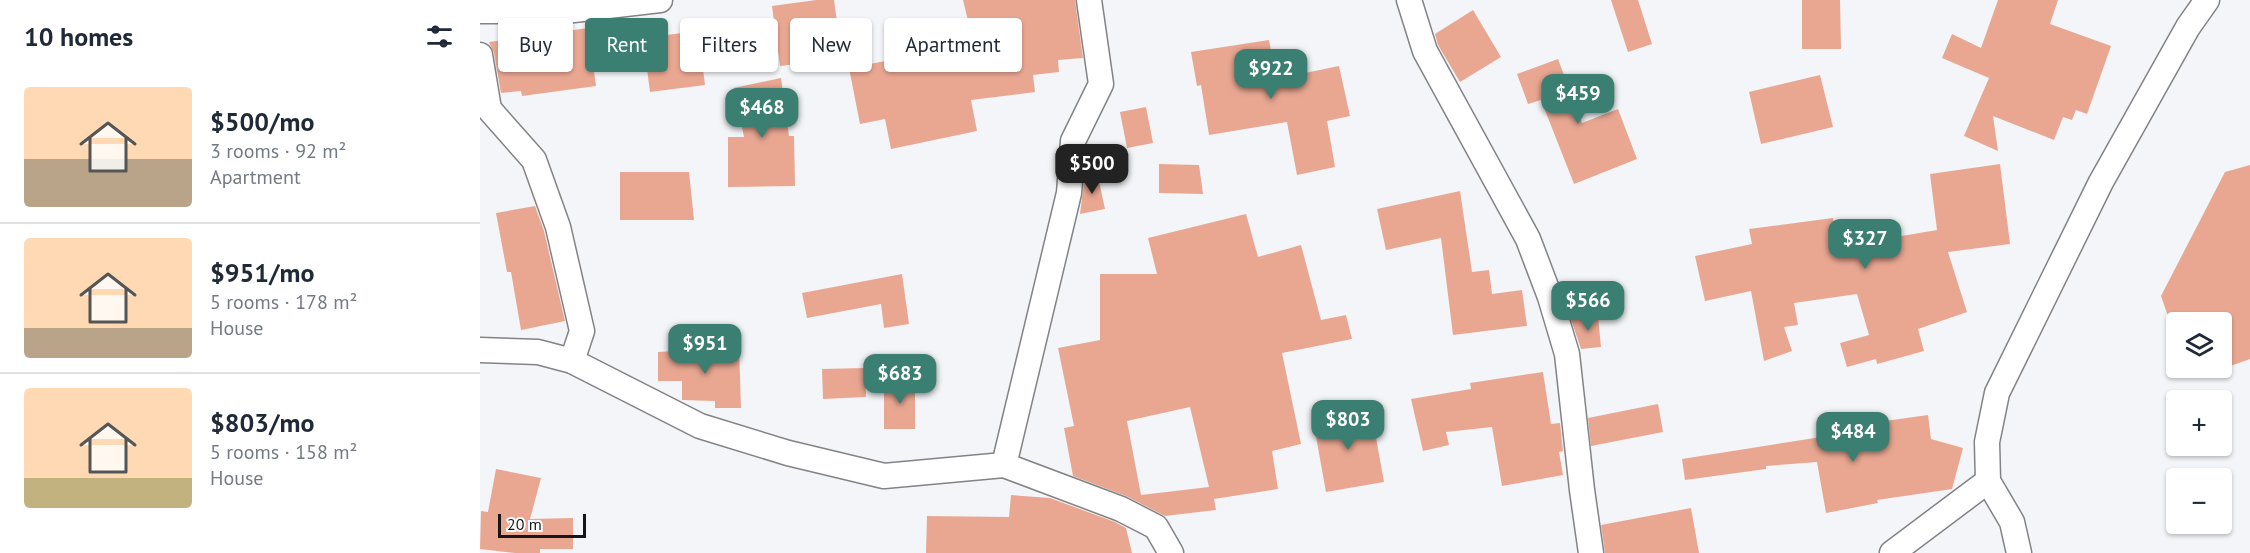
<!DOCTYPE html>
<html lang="en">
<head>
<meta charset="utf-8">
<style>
  :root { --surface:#fff; --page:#f2f2f3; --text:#1f2937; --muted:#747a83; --line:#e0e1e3; --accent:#3b7f72 }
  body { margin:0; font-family:"PT Sans",sans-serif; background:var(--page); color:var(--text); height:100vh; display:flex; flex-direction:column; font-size:22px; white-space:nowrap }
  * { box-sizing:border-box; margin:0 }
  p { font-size:20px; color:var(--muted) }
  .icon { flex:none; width:33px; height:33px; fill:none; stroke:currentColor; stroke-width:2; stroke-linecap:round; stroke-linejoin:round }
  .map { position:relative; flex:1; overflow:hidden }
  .side { display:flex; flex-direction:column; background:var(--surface); width:480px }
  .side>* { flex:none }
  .top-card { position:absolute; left:18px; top:18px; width:570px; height:54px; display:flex; gap:12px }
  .tools { position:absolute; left:1686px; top:312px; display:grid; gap:12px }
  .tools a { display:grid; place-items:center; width:66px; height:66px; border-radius:6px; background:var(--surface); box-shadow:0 2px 4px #0004; font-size:30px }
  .scale { position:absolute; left:18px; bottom:15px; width:88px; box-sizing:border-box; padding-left:6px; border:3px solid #171718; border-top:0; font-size:16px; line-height:21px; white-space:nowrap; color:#171718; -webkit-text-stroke:4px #fff; paint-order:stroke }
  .price { position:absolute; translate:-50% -51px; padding:0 14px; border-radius:12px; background:var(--accent); color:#fff; font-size:20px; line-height:39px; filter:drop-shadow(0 2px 3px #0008) }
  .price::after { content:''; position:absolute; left:50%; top:36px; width:18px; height:14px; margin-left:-9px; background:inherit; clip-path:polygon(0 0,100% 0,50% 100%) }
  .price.active { background:#222; color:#fff }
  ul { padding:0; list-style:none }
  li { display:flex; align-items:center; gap:18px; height:150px; padding:0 24px }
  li+li { border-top:2px solid var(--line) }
  li span { display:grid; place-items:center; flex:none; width:168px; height:120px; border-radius:6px; color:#555 }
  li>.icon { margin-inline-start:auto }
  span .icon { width:72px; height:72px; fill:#fffc; stroke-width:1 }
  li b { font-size:26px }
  h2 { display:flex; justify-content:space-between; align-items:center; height:72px; padding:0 24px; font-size:26px }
  .chip { padding:0 21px; border-radius:6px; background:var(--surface); box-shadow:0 2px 4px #0004; font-size:21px; line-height:54px }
  .chip.active { background:var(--accent); color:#fff }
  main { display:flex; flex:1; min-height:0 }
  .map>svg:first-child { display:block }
  .building { fill:#e9a792; fill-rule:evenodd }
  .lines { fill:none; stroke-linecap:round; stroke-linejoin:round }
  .minor-casing { stroke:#838386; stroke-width:27 }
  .minor { stroke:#fff; stroke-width:24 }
</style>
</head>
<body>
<main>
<section class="side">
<h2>10 homes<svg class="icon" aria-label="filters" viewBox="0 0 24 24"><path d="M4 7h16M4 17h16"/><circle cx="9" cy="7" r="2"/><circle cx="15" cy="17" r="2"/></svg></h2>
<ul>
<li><span style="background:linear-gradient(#ffd9b3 60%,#b9a48a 0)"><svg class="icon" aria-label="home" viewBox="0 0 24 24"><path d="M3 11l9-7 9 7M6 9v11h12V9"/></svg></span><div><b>$500/mo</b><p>3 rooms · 92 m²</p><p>Apartment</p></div></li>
<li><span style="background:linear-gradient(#ffd9b3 75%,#b9a48a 0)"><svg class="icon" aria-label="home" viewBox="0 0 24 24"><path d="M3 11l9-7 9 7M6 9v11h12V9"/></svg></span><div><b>$951/mo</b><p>5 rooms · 178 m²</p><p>House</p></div></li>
<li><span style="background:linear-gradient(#ffd9b3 75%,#c2b280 0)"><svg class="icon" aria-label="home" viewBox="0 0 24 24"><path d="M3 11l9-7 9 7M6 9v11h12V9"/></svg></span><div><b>$803/mo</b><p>5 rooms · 158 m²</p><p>House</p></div></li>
</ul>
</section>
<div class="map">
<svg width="1770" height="553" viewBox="0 0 1770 553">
  <rect width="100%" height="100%" fill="#f4f5f8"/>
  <g class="building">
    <path d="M 336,0 L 354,0 L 362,58 L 300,66 L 292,6 Z"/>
    <path d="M 483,0 L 595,0 L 603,58 L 578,60 L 579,72 L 553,75 L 555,92 L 491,100 L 497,131 L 411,149 L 405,119 L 380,124 L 369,68 L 431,56 L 429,47 L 491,33 Z"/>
    <path d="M 1131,0 L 1158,0 L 1172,44 L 1148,52 Z"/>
    <path d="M 1322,0 L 1360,0 L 1361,49 L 1322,49 Z"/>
    <path d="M 1518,0 L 1578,0 L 1570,24 L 1631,46 L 1607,114 L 1596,110 L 1592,120 L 1583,117 L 1574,140 L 1513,116 L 1518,151 L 1484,136 L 1509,78 L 1462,58 L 1472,34 L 1501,48 Z"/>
    <path d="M 993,10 L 1021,57 L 980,82 L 958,45 L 955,34 Z"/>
    <path d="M 108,28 L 116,86 L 42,96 L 41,91 L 21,93 L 14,53 L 9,42 Z"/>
    <path d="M 218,31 L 225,85 L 170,92 L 163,38 Z"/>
    <path d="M 789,40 L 796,79 L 859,66 L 870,116 L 847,121 L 855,167 L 817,175 L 807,122 L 729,135 L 721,85 L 717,86 L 711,52 Z"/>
    <path d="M 1078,59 L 1102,123 L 1138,109 L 1157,159 L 1094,184 L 1061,100 L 1048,104 L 1037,74 Z"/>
    <path d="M 1340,75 L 1353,127 L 1281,144 L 1269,92 Z"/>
    <path d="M 301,78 L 309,136 L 314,136 L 315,186 L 248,187 L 248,137 L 264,137 L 254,88 Z"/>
    <path d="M 666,107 L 673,143 L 647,148 L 640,112 Z"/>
    <path d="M 679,164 L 719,165 L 723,194 L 679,193 Z"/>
    <path d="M 1520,164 L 1530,244 L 1468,252 L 1487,312 L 1438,329 L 1444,351 L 1397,364 L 1396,359 L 1367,367 L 1360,343 L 1389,335 L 1377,294 L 1314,303 L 1318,325 L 1304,327 L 1312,351 L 1284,361 L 1271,291 L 1225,301 L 1215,256 L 1272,244 L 1269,229 L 1353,218 L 1358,254 L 1411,246 L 1410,238 L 1457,230 L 1450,174 Z"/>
    <path d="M 1770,165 L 1770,359 L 1742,369 L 1742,322 L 1690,322 L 1681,296 L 1745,172 Z"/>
    <path d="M 140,172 L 209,172 L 214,220 L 140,220 Z"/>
    <path d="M 617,172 L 625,209 L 600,214 L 605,174 Z"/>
    <path d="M 980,191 L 992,272 L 1009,270 L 1012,294 L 1042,290 L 1047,326 L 973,335 L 961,238 L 906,250 L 897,209 Z"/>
    <path d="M 55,206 L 64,231 L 85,321 L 41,330 L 31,272 L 27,272 L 16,213 Z"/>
    <path d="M 766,214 L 778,257 L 821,245 L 841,320 L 866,315 L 872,339 L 802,353 L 821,444 L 792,451 L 798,489 L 734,499 L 736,510 L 685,516 L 646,496 L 593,476 L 584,428 L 594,426 L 578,348 L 620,340 L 620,274 L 677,274 L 668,238 ZM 710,407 L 729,487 L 661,495 L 647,421 Z"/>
    <path d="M 422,274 L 429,324 L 404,328 L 401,304 L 327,318 L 322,293 Z"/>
    <path d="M 1118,316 L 1121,347 L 1101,349 L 1091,319 Z"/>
    <path d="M 259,347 L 261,408 L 235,408 L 235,401 L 202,400 L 202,381 L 178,381 L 178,352 Z"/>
    <path d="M 385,368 L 386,397 L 343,399 L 342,369 Z"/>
    <path d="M 1063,372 L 1071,424 L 1080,423 L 1083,451 L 1079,452 L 1083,475 L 1022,486 L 1012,427 L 966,432 L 969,445 L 943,451 L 931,399 L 991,389 L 990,383 Z"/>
    <rect x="404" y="381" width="31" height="48"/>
    <path d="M 1178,404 L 1183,432 L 1111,446 L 1108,418 Z"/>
    <path d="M 891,410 L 904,482 L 846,492 L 833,420 Z"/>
    <path d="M 1448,415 L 1451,439 L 1483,448 L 1472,489 L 1397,500 L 1398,503 L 1346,513 L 1337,462 L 1286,466 L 1286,469 L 1205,480 L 1202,459 L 1392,429 L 1391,423 Z"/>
    <path d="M 16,469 L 61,478 L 50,519 L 93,518 L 93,549 L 60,549 L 60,553 L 35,553 L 0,549 L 1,511 L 8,512 Z"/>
    <path d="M 531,495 L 570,498 L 635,522 L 646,528 L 652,553 L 446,553 L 447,516 L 529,517 Z"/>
    <path d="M 1211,508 L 1219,553 L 1125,553 L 1121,525 Z"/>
  </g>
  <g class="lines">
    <g class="minor-casing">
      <g id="minor">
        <path d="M 929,0 L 945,51 L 1048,239 L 1070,297 L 1087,354 L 1102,490 L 1111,553"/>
        <path d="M 0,11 L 85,11 L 180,0"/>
        <path d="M 0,55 L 9,109 L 54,160 L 78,227 L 102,331 L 92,361"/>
        <path d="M 0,350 L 58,352 L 92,361 L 220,426 L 308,453 L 404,476 L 524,465 L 641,509 L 676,527 L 691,553"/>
        <path d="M 524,465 L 589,193 L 593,141 L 621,84 L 609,0"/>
        <path d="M 1412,553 L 1508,481"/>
        <path d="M 1539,553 L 1532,522 L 1508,481 L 1507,442 L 1517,393 L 1621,182 L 1708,27 L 1727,0"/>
      </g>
    </g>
    <use href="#minor" class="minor"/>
  </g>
</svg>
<div class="tools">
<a><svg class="icon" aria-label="layers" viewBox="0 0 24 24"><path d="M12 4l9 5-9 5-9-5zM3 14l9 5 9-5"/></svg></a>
<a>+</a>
<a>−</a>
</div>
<div class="scale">20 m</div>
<b class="price" style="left:791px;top:100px">$922</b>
<b class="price" style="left:1098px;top:125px">$459</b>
<b class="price" style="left:282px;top:139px">$468</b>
<b class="price active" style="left:612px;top:195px">$500</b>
<b class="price" style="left:1385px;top:270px">$327</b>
<b class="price" style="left:1108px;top:332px">$566</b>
<b class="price" style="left:225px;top:375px">$951</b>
<b class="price" style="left:420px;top:405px">$683</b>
<b class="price" style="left:868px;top:451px">$803</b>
<b class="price" style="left:1373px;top:463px">$484</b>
<div class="top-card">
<a class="chip">Buy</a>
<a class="chip active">Rent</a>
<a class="chip">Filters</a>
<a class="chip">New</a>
<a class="chip">Apartment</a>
</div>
</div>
</main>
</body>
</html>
